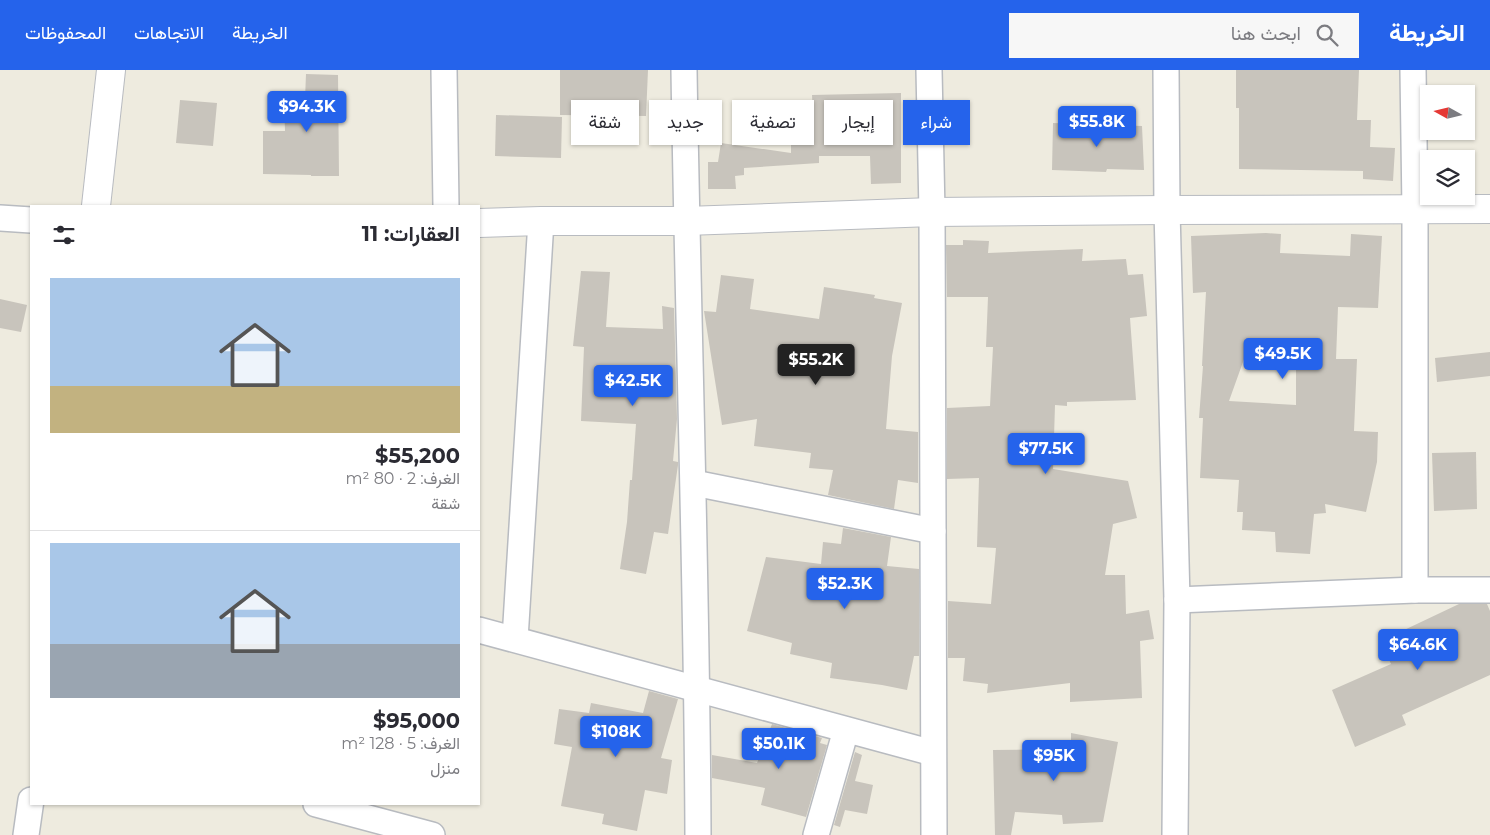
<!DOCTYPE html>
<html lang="ar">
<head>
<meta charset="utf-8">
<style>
  :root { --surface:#fff; --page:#f7f7f7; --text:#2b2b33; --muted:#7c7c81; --line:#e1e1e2; --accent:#2563eb }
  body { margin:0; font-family:Montserrat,Vazirmatn,sans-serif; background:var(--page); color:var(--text); direction:rtl; height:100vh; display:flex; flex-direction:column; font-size:19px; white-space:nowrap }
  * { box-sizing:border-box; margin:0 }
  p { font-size:16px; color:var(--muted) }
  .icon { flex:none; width:28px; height:28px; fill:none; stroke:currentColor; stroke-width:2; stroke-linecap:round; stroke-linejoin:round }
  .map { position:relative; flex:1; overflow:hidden; direction:ltr }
  .side { position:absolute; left:30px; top:135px; width:450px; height:600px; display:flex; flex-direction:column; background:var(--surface); border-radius:0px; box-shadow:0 1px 4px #0004; direction:rtl }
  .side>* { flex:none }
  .top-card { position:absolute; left:495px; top:30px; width:475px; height:45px; direction:rtl; display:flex; gap:10px }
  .needle { width:32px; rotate:278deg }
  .tools { position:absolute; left:1420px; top:15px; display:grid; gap:10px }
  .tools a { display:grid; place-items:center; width:55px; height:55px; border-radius:0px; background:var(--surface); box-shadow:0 1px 4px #0004; font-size:25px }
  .price { position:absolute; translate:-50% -42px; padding:0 11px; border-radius:5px; background:var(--accent); color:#fff; font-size:16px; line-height:32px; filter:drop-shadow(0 1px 2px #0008) }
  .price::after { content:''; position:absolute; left:50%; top:30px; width:15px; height:11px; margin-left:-8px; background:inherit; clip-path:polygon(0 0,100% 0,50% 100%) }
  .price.on { background:#222; color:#fff }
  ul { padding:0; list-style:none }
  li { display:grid; align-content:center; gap:10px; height:265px; padding:0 20px }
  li+li { border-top:1px solid var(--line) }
  li span { display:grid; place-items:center; height:155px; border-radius:0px; color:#555 }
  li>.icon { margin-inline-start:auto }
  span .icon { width:90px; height:90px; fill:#fffc; stroke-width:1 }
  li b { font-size:21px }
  h2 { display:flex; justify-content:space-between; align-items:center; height:60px; padding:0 20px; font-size:21px }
  .pill { padding:0 18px; border-radius:0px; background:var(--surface); box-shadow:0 1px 4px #0004; font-size:18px; line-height:45px }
  .pill.on { background:var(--accent); color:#fff }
  header { display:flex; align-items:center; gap:30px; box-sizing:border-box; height:70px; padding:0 25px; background:var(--accent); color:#fff }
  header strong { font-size:24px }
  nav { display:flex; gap:28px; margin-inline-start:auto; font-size:18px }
  .search { width:350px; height:45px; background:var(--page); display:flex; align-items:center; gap:12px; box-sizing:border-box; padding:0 18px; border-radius:0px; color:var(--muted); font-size:19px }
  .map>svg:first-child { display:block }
  .building { fill:#c8c4bc; fill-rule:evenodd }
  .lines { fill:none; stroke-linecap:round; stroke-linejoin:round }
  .minor-casing { stroke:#b8bbc0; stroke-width:28 }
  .tertiary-casing { stroke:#b8bbc0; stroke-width:30 }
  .minor { stroke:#fff; stroke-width:25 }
  .tertiary { stroke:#fff; stroke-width:28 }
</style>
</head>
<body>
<header>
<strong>الخريطة</strong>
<div class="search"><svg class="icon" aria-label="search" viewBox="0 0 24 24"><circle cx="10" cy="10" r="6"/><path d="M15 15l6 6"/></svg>ابحث هنا</div>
<nav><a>الخريطة</a><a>الاتجاهات</a><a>المحفوظات</a></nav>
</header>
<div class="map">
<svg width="1490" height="765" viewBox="0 0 1490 765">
  <rect width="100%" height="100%" fill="#eeebdf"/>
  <g class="building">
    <path d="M 560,0 L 648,0 L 646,46 L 560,45 Z"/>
    <path d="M 1236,0 L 1359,0 L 1357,50 L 1371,50 L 1370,77 L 1395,78 L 1393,111 L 1363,109 L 1363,101 L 1239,99 L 1239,38 L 1236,38 Z"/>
    <path d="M 306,4 L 338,5 L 339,106 L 311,106 L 311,105 L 263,104 L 263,61 L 285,61 L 284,30 L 305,29 Z"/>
    <path d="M 901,23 L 901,113 L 871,114 L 870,86 L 819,86 L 819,93 L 744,98 L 744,105 L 735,106 L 736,119 L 708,119 L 708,92 L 718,92 L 721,73 L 791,83 L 791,62 L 799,62 L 799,45 L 812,45 L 813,44 L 812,25 Z"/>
    <path d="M 180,30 L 217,33 L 213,76 L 176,73 Z"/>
    <path d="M 496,45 L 562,47 L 561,88 L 495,86 Z"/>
    <path d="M 1053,53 L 1142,56 L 1144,100 L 1107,99 L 1106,102 L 1052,100 Z"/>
    <path d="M 1266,163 L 1281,164 L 1280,183 L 1350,186 L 1351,164 L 1382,166 L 1378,238 L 1338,237 L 1336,289 L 1357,289 L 1354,361 L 1378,362 L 1377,392 L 1366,442 L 1325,434 L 1326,443 L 1314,444 L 1310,484 L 1276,482 L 1275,462 L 1242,460 L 1243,442 L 1237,442 L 1239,410 L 1200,408 L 1203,348 L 1199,348 L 1203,296 L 1202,296 L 1206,222 L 1193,223 L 1191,166 ZM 1248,278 L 1296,280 L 1296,335 L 1229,331 Z"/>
    <path d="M 963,170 L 989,171 L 988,183 L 1083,179 L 1082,191 L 1126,189 L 1128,205 L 1143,204 L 1147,246 L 1130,248 L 1136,330 L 1067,332 L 1067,336 L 1055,335 L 1053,399 L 1128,411 L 1137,448 L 1113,454 L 1105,505 L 1125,505 L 1126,544 L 1149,540 L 1154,569 L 1140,571 L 1142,628 L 1070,632 L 1070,613 L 987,623 L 988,614 L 963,611 L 965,588 L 948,588 L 948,531 L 991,534 L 996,478 L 977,477 L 979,408 L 947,409 L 947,338 L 990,336 L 993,277 L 986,277 L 988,227 L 947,227 L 946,175 L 963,175 Z"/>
    <path d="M 581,201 L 610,202 L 606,257 L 663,259 L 662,236 L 674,238 L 677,349 L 673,391 L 678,392 L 678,395 L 668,464 L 654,462 L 646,504 L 620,499 L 627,452 L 630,410 L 632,410 L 636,354 L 581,351 L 584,277 L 573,276 Z"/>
    <path d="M 721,205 L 754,209 L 750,239 L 819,249 L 824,217 L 875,225 L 874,228 L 902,233 L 892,286 L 886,359 L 918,362 L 918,413 L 898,410 L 894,439 L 828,425 L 833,400 L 809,398 L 811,383 L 754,376 L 757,349 L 722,355 L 704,241 L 716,242 Z"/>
    <path d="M 0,229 L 27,235 L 21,262 L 0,258 Z"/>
    <path d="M 1490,282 L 1490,306 L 1437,312 L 1435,288 Z"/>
    <path d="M 1476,382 L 1477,439 L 1434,441 L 1432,383 Z"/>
    <path d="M 843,458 L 891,467 L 887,496 L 919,499 L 919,586 L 914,586 L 907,620 L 882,615 L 830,608 L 832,593 L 790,584 L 792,573 L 747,561 L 766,487 L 821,494 L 823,472 L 841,474 Z"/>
    <path d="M 1459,534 L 1487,534 L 1490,541 L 1490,605 L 1402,645 L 1406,655 L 1355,677 L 1332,620 L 1391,594 L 1381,571 Z"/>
    <path d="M 649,621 L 678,629 L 661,688 L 672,690 L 667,724 L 645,720 L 637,761 L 602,754 L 604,744 L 561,736 L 572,677 L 554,674 L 559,639 L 589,643 L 591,633 L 643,643 Z"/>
    <path d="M 772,654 L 822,668 L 820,673 L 827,675 L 806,747 L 761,735 L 765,718 L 712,708 L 712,685 L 757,693 Z"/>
    <path d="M 1071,663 L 1118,672 L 1103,752 L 1063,754 L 1062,745 L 1015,742 L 1011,765 L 995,765 L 993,680 L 1071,679 Z"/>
    <path d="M 855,682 L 862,685 L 855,711 L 873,715 L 867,744 L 845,740 L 840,757 L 834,755 Z"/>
  </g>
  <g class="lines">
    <g class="minor-casing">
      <g id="minor">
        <path d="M 444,0 L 446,136"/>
        <path d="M 684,0 C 688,255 697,510 698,765"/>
        <path d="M 929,0 L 932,142 L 934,765"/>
        <path d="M 1166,0 L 1167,140 L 1177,530 L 1175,765"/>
        <path d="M 1413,0 L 1415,140 L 1415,520"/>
        <path d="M 0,148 L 31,150"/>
        <path d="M 694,413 L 933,461"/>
        <path d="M 1177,530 L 1415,520 L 1490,520"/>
        <path d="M 479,560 L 933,683"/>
        <path d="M 515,569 L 541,151"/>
        <path d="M 316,734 L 432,765"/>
        <path d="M 26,765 L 31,730"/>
        <path d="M 816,765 L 846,660"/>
      </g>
    </g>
    <g class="tertiary-casing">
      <g id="tertiary">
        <path d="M 96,136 L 111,0"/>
        <path d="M 479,153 L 541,151 L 686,151 L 932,142 L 1167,140 L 1490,139"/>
      </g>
    </g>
    <use href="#minor" class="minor"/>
    <use href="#tertiary" class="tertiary"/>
  </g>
</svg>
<div class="tools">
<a><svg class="needle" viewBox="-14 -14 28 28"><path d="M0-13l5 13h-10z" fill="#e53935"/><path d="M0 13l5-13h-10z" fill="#7c7c81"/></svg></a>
<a><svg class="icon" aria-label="layers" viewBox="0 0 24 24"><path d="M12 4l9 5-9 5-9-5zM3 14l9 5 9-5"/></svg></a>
</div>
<b class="price" style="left:307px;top:63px">$94.3K</b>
<b class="price" style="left:1097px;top:78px">$55.8K</b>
<b class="price" style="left:1283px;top:310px">$49.5K</b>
<b class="price on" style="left:816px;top:316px">$55.2K</b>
<b class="price" style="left:633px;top:337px">$42.5K</b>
<b class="price" style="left:1046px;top:405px">$77.5K</b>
<b class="price" style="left:845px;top:540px">$52.3K</b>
<b class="price" style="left:1418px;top:601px">$64.6K</b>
<b class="price" style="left:616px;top:688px">$108K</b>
<b class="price" style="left:779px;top:700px">$50.1K</b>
<b class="price" style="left:1054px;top:712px">$95K</b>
<div class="top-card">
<a class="pill on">شراء</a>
<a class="pill">إيجار</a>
<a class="pill">تصفية</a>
<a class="pill">جديد</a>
<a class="pill">شقة</a>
</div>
<section class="side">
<h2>العقارات: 11<svg class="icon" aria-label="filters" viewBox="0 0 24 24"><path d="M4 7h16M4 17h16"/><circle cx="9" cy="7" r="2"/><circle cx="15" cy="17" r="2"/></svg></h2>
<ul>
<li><span style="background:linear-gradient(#a9c7e8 70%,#c2b280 0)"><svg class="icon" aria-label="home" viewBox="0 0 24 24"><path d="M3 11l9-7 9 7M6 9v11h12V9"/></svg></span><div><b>$55,200</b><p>الغرف: 2 · 80 m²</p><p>شقة</p></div></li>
<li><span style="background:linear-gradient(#a9c7e8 65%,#9aa5b1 0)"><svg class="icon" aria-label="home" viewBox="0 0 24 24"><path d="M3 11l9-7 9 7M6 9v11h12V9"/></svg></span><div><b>$95,000</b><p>الغرف: 5 · 128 m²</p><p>منزل</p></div></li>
</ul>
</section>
</div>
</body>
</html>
